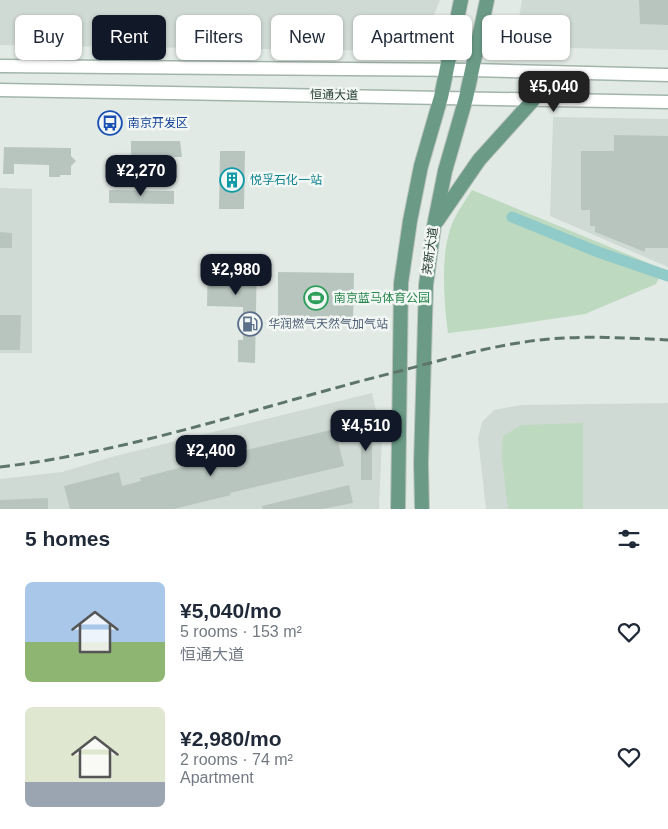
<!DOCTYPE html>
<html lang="en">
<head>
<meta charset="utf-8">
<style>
  :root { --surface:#fff; --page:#f6f6f7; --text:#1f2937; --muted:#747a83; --accent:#111827 }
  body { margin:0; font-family:Arial,"Noto Sans SC",sans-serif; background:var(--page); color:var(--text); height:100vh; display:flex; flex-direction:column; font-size:19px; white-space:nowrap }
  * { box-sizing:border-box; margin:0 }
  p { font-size:16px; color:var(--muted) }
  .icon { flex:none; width:28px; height:28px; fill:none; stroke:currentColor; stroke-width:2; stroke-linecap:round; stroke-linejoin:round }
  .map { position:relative; height:509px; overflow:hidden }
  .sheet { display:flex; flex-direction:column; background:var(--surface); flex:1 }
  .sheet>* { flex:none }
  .guide { position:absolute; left:15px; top:15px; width:639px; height:45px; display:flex; gap:10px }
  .price { position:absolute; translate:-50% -42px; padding:0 11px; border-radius:10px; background:var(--accent); color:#fff; font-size:16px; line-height:32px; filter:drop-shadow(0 1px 2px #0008) }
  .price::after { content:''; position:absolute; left:50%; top:30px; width:15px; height:11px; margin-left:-8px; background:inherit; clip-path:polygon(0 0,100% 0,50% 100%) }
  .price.on { background:#222; color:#fff }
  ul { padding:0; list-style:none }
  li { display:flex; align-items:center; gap:15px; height:125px; padding:0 25px }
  li span { display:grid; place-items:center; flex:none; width:140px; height:100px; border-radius:8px; color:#555 }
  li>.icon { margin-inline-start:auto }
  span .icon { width:60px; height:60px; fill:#fffc; stroke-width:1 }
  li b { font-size:21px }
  h2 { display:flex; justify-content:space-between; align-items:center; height:60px; padding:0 25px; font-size:21px }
  .chip { padding:0 18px; border-radius:8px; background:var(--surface); box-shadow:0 1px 4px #0004; font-size:18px; line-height:45px }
  .chip.on { background:var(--accent); color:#fff }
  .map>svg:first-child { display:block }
  .built { fill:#d0dad4 }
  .green { fill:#bdd9c0 }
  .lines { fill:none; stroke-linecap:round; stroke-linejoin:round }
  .canal { stroke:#90cac9; stroke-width:11 }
  .building { fill:#b8c5be }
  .secondary-casing { stroke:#a2b5ab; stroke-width:15 }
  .primary-casing { stroke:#bdc4c1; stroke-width:16 }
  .secondary { stroke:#fff; stroke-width:12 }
  .primary { stroke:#6b9b87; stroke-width:14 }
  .rail { stroke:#5e756b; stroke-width:3; stroke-dasharray:10 5; stroke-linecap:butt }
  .labels { text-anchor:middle; stroke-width:5; stroke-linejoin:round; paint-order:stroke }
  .street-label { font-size:12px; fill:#243930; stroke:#f2f7f4 }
  .transit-label { font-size:12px; fill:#164399; stroke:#f2f7f4; text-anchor:start }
  .culture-label { font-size:12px; fill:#0d838f; stroke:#f2f7f4; text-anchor:start }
  .leisure-label { font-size:12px; fill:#27864d; stroke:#f2f7f4; text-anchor:start }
  .service-label { font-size:12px; fill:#4e5e75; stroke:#f2f7f4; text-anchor:start }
</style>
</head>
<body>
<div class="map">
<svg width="668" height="509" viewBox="0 0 668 509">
  <rect width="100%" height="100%" fill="#e2eae5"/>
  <g class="built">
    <path d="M 0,0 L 440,0 L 430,25 L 396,51 L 0,45 Z"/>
    <path d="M 522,0 L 668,0 L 668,50 L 514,47 Z"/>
    <path d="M 553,117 L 668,119 L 668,267 L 550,216 Z"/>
    <path d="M 0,188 L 32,189 L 32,353 L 0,353 Z"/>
    <path d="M 372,393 L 382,436 L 379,509 L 0,509 L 0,479 L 62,472 L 115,456 Z"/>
    <path d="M 668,403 L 668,509 L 486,509 L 478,438 L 482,422 L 494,410 L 521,405 Z"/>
  </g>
  <g class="green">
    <path d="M 472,190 L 663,269 L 656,284 L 585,314 L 491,328 L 448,333 C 444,302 440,253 452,224 C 457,212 465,201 472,190 Z"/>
    <path d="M 583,423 L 583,509 L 508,509 L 502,457 L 503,436 L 522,425 Z"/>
  </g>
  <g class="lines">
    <path class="canal" d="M 512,217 L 598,252 L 668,276"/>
  </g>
  <g class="building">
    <path d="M 639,0 L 668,0 L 668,25 L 640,24 Z"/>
    <path d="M 614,135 L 668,136 L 668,248 L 645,248 L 645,252 L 595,232 L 595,226 L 590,226 L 590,210 L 581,210 L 581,151 L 614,151 Z"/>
    <path d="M 131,141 L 180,141 L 182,157 L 131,157 Z"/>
    <path d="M 4,147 L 71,148 L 71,156 L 76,161 L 71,166 L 71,175 L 60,175 L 60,177 L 49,177 L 49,165 L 14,164 L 14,174 L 3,174 Z"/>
    <path d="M 220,151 L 245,151 L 244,209 L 219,209 Z"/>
    <path d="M 109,190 L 174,191 L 174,204 L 109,203 Z"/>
    <path d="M 0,232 L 12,233 L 12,248 L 0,248 Z"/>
    <path d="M 208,258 L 257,258 L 255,363 L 238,362 L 238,340 L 243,340 L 243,307 L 207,306 Z"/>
    <path d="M 278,272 L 354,273 L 353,325 L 278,324 Z"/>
    <path d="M 0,315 L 21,315 L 20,350 L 0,350 Z"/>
    <rect x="361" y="423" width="11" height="57"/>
    <path d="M 335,429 L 344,466 L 230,493 L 231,495 L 174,509 L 70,509 L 64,486 L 119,472 L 122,486 L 141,481 L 140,478 L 222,457 L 222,459 L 242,454 L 242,451 Z"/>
    <path d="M 349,485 L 353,503 L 323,509 L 263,509 L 262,506 Z"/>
    <path d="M 48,498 L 48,509 L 0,509 L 0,500 Z"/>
  </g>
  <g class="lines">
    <g class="secondary-casing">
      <g id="secondary">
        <path d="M 0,66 L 472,70 L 668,75"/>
        <path d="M 0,90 L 668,102"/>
      </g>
    </g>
    <g class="primary-casing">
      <g id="primary">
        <path d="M 437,221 L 479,160 L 534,99"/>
        <path d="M 398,509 L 401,283 L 410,221 L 421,166 L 441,97 L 461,0"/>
        <path d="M 422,509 L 421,463 L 426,285 L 434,226 L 445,171 L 466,98 L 487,0"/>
      </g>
    </g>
    <use href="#secondary" class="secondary"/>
    <use href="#primary" class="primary"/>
    <path class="rail" d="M 0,467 C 136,451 267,404 400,371 C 446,359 493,345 540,340 C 582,335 626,338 668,340"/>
  </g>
  <defs>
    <g id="bus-ring" transform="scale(1.25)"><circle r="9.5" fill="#f2f7f4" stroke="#1a4fb4" stroke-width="1.5"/><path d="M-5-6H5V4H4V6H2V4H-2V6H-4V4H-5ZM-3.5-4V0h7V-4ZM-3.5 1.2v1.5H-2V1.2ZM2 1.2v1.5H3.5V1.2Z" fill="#1a4fb4"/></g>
    <g id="building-ring" transform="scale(1.25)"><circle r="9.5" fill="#f2f7f4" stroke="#0f9aa8" stroke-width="1.5"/><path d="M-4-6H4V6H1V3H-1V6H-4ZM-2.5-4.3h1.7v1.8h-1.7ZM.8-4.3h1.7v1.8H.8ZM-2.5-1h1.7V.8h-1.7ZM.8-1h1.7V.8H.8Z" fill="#0f9aa8"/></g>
    <g id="stadium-ring" transform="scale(1.25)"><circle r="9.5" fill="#f2f7f4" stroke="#2e9e5b" stroke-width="1.5"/><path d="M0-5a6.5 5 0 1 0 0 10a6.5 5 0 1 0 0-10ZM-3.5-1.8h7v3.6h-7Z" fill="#2e9e5b"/></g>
    <g id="fuel-ring" transform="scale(1.25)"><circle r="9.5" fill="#f2f7f4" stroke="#5c6f8a" stroke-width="1.5"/><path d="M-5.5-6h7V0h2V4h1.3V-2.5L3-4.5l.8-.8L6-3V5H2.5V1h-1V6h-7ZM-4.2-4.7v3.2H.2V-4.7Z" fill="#5c6f8a"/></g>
  </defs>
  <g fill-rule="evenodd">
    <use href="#bus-ring" x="110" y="123"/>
    <use href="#building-ring" x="232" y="180"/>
    <use href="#stadium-ring" x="316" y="298"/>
    <use href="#fuel-ring" x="250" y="324"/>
  </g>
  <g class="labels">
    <g class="street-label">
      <text transform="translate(334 95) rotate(1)" y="4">恒通大道</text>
      <text transform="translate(430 251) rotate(-82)" y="4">尧新大道</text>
    </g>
    <g class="transit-label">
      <text x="128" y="127">南京开发区</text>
    </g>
    <g class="culture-label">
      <text x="250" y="184">悦孚石化一站</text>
    </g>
    <g class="leisure-label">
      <text x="334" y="302">南京蓝马体育公园</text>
    </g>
    <g class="service-label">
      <text x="268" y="328">华润燃气天然气加气站</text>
    </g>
  </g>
</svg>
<b class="price on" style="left:554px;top:113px">¥5,040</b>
<b class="price" style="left:141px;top:197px">¥2,270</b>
<b class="price" style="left:236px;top:296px">¥2,980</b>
<b class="price" style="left:366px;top:452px">¥4,510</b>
<b class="price" style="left:211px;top:477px">¥2,400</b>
<div class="guide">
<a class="chip">Buy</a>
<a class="chip on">Rent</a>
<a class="chip">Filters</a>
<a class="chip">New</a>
<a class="chip">Apartment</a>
<a class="chip">House</a>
</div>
</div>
<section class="sheet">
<h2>5 homes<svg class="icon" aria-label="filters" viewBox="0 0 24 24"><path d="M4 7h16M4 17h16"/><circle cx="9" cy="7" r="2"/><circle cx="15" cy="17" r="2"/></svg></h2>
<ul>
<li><span style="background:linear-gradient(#a9c7e8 60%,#8fb573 0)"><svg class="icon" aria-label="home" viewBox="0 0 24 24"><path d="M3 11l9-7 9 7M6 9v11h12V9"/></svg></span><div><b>¥5,040/mo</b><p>5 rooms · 153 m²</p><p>恒通大道</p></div><svg class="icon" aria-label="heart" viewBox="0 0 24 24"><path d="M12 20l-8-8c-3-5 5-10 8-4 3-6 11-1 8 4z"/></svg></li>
<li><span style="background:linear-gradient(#dfe7d0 75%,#9aa5b1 0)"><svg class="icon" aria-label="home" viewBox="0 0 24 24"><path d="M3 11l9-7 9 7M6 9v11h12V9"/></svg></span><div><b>¥2,980/mo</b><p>2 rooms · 74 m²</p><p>Apartment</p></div><svg class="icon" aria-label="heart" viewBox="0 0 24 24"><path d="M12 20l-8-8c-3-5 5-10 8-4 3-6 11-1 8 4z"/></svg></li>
</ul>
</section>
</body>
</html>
